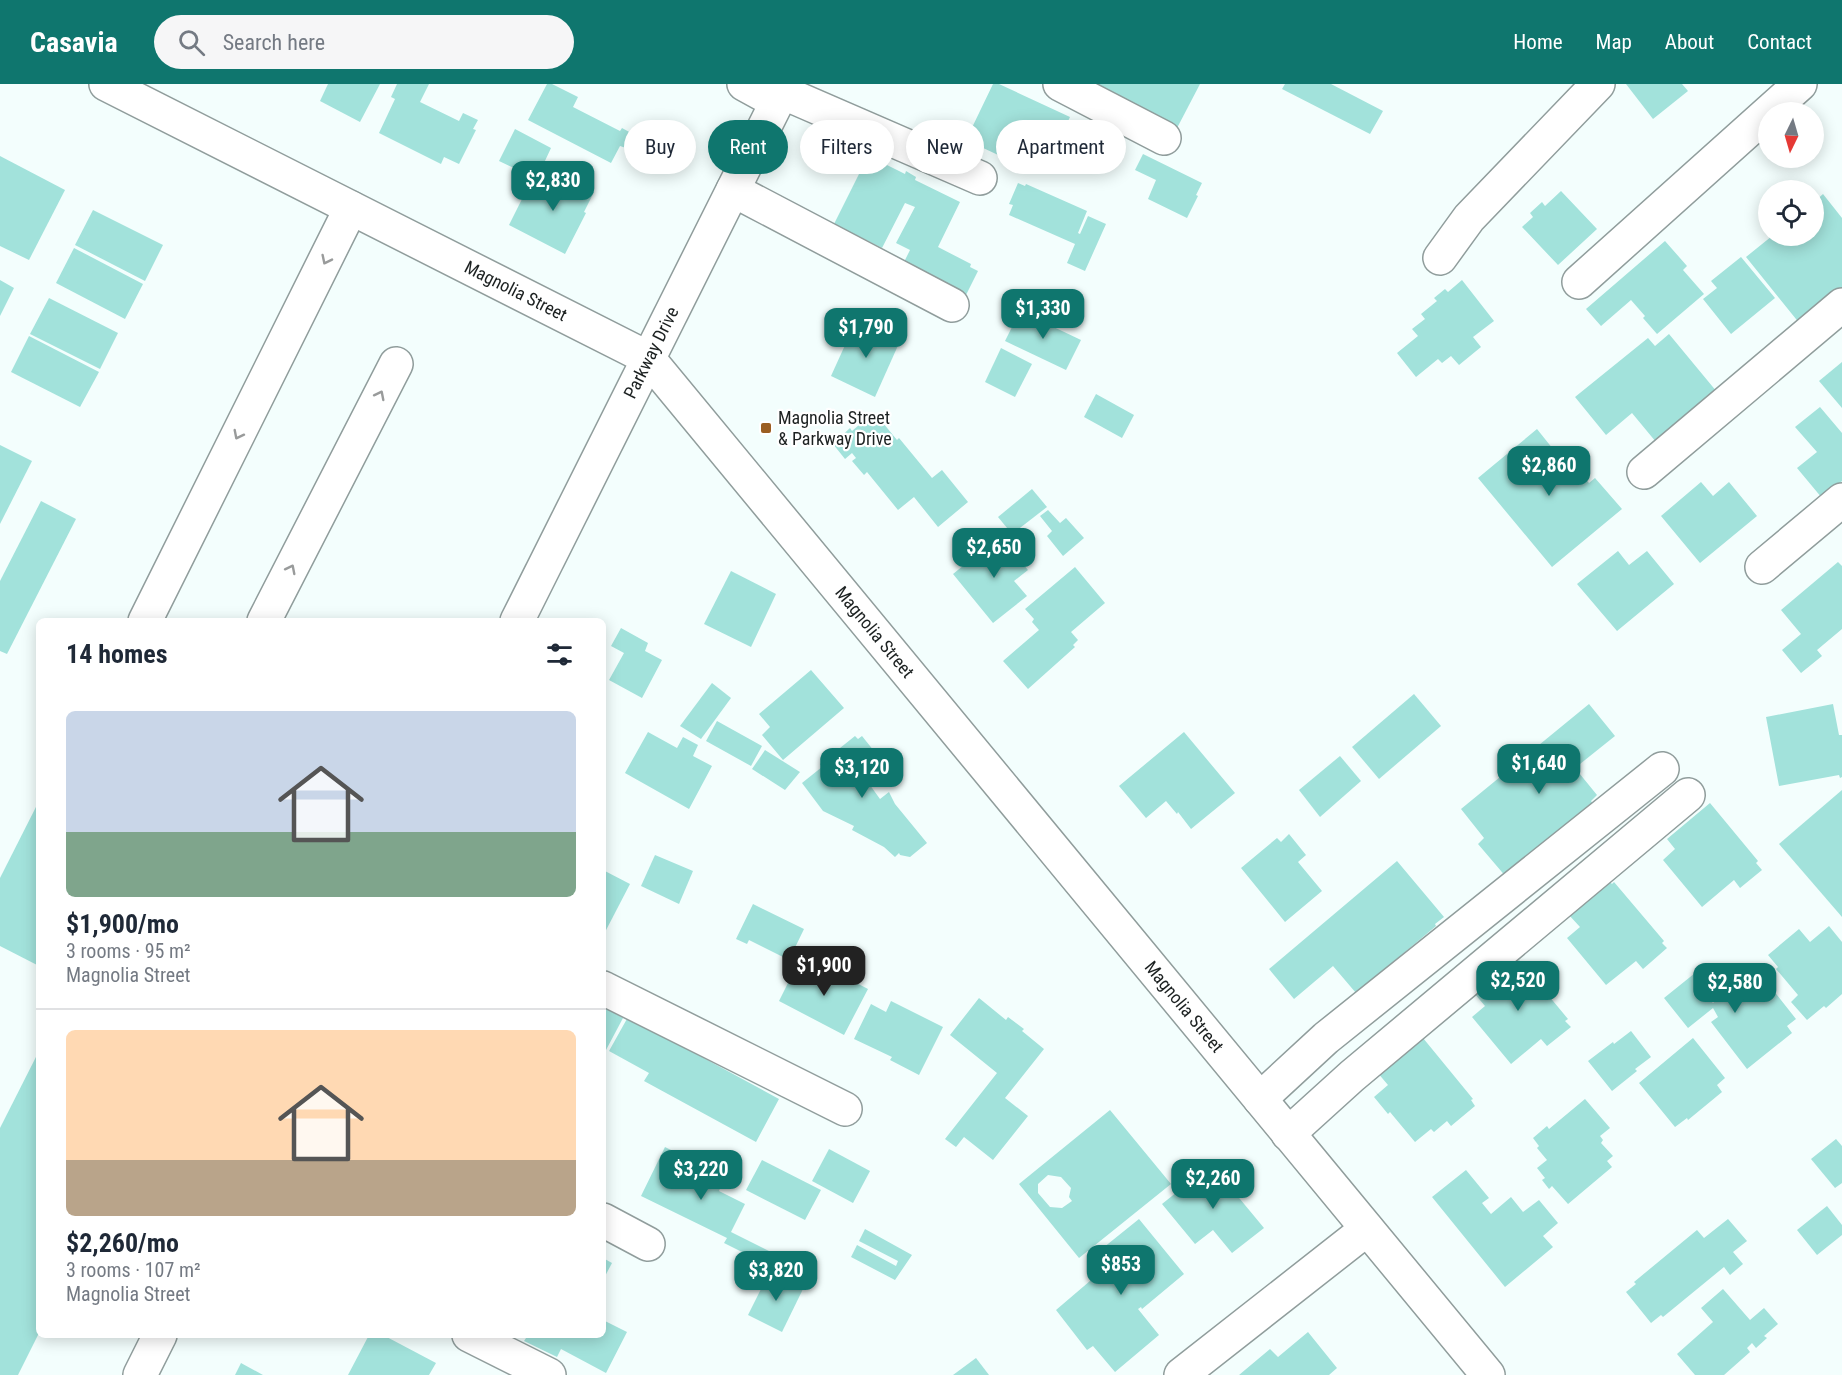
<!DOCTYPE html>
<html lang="en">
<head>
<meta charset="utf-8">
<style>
  :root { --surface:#fff; --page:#f6f6f7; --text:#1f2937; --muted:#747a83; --line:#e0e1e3; --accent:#0f766e }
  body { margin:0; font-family:"Roboto Condensed",sans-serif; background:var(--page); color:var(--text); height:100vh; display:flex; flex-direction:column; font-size:22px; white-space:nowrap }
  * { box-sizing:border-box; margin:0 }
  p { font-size:20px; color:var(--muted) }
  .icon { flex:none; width:33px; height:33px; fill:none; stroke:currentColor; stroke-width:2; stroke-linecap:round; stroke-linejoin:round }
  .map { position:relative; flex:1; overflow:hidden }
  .sheet { position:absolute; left:36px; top:534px; width:570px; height:720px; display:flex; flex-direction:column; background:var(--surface); border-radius:9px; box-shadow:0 3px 15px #0003 }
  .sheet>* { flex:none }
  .banner { position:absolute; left:624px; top:36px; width:570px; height:54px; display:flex; gap:12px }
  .needle { width:39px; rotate:185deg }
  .fabs { position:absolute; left:1758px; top:18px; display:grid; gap:12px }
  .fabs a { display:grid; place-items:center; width:66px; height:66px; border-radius:50%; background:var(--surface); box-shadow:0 3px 15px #0003; font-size:30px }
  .price { position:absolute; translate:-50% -51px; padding:0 14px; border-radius:12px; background:var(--accent); color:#fff; font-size:20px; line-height:39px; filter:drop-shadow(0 2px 3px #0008) }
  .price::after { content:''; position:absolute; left:50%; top:36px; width:18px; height:14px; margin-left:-9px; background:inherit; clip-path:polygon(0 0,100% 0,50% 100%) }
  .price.selected { background:#222; color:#fff }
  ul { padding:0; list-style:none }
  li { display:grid; align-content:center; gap:12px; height:318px; padding:0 30px }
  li+li { border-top:2px solid var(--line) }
  li span { display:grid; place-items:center; height:186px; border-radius:9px; color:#555 }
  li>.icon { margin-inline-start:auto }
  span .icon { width:108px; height:108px; fill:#fffc; stroke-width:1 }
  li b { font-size:26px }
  h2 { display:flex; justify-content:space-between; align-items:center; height:72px; padding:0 30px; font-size:26px }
  .tag { padding:0 21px; border-radius:27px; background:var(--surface); box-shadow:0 3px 15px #0003; font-size:21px; line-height:54px }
  .tag.selected { background:var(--accent); color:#fff }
  header { display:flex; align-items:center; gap:36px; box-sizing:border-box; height:84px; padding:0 30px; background:var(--accent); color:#fff }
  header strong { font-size:28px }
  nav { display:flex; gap:33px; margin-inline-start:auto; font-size:21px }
  .search { width:420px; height:54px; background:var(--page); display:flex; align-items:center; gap:15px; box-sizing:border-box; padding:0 21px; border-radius:33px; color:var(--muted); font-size:22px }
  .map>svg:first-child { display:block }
  .building { fill:#a2e2db; fill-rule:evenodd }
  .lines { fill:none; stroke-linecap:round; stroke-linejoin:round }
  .minor-casing { stroke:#909d9c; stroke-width:36 }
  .minor { stroke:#fff; stroke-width:33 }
  .oneway { stroke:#999b9b }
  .poi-dot { fill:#9b5e22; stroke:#fff; stroke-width:2 }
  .labels { text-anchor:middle; stroke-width:4.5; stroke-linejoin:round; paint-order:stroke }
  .street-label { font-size:18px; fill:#1c2121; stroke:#fff }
  .poi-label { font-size:18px; fill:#1c2121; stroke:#fff; text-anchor:start }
</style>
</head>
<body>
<header>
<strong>Casavia</strong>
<div class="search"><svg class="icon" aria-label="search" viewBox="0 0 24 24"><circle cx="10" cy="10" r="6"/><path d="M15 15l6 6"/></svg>Search here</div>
<nav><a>Home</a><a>Map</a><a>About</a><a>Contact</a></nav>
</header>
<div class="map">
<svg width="1842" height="1291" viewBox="0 0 1842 1291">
  <rect width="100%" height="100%" fill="#f3fefd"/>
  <g class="building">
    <path d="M 328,0 L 380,0 L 360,38 L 320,17 Z"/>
    <path d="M 397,0 L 429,0 L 420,18 L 459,37 L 463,29 L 478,36 L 473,45 L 476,46 L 459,80 L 444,73 L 441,80 L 379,49 L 395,15 L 391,13 Z"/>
    <path d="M 547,0 L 552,0 L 578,13 L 573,23 L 620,47 L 622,44 L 633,50 L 626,64 L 620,62 L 611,79 L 528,36 Z"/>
    <path d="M 993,0 L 999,0 L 1070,33 L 1050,76 L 1046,75 L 1043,82 L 1032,77 L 1028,85 L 966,56 Z"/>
    <path d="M 1081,0 L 1200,0 L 1176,46 Z"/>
    <path d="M 1285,0 L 1331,0 L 1383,27 L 1370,50 L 1282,5 Z"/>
    <path d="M 1626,0 L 1682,0 L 1688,7 L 1653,35 Z"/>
    <path d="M 515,45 L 551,64 L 538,92 L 533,89 L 531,92 L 499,77 Z"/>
    <path d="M 1143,70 L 1202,99 L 1196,111 L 1198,112 L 1187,134 L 1148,115 L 1156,96 L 1135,86 Z"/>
    <path d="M 874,71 L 883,75 L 881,78 L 905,90 L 906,87 L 916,93 L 915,96 L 960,118 L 938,163 L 971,180 L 970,183 L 978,187 L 966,211 L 901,184 L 910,166 L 896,159 L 915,123 L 905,119 L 882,164 L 834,140 L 868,72 L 872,74 Z"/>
    <path d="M 0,72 L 65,106 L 29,176 L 0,162 Z"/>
    <path d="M 558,90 L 594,108 L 584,128 L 586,129 L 565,170 L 509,141 L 531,97 L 547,105 L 551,98 L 557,101 L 559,97 L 555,96 Z"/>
    <path d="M 1018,99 L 1025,102 L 1026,100 L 1087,127 L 1078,149 L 1080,150 L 1088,132 L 1106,140 L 1085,187 L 1067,179 L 1075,160 L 1009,131 L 1013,121 L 1009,120 Z"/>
    <path d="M 1561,107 L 1597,145 L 1558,181 L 1522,143 L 1533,133 L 1530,129 L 1542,118 L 1545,122 Z"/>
    <path d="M 1823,110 L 1842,134 L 1842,206 L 1800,240 L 1746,173 L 1772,152 L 1814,152 L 1814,118 Z"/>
    <path d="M 93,126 L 163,161 L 145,197 L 75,161 Z"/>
    <path d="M 1665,157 L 1687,182 L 1683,186 L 1704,210 L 1657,250 L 1643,234 L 1645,232 L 1631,216 L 1601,242 L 1586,225 Z"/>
    <path d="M 74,164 L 143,200 L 125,235 L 56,199 Z"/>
    <path d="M 1741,173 L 1775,214 L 1731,250 L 1703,215 L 1717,204 L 1711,197 Z"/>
    <path d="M 0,196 L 14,204 L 0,232 Z"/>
    <path d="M 1462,196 L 1494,237 L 1473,253 L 1481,263 L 1459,281 L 1451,272 L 1442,279 L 1438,275 L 1416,293 L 1397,269 L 1418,252 L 1412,245 L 1425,235 L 1421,230 L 1437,217 L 1434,214 L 1445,205 L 1448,208 Z"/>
    <path d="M 49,214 L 118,249 L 100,285 L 30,250 Z"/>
    <path d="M 1020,227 L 1081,256 L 1066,286 L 1005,257 Z"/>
    <path d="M 856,237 L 900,257 L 875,313 L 831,292 Z"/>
    <path d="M 1669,250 L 1717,308 L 1656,358 L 1632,329 L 1606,351 L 1575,313 L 1648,254 L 1655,262 Z"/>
    <path d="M 29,252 L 99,288 L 80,323 L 11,288 Z"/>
    <path d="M 1001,264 L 1032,280 L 1015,313 L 985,298 Z"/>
    <path d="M 1842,278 L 1842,324 L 1819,297 Z"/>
    <path d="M 1096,310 L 1134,331 L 1122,354 L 1084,333 Z"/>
    <path d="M 1820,323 L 1842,349 L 1842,397 L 1822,414 L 1797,384 L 1817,368 L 1795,343 Z"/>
    <path d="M 874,328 L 897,356 L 899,354 L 932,394 L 942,386 L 968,418 L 938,443 L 914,413 L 898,426 L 867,388 L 864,391 L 852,377 L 856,374 L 852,369 L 845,375 L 833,360 L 850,344 L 852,347 Z"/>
    <path d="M 1537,345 L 1557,370 L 1562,367 L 1589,399 L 1595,394 L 1622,425 L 1552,483 L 1478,394 Z"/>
    <path d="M 0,361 L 32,377 L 0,440 Z"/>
    <path d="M 1701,398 L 1713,412 L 1729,398 L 1757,432 L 1700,479 L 1661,432 Z"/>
    <path d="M 1032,405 L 1047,423 L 1012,450 L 998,433 Z"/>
    <path d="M 41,417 L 76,435 L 7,570 L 0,567 L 0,497 Z"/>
    <path d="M 1048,426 L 1060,439 L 1066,434 L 1084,454 L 1063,472 L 1047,452 L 1052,447 L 1040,432 Z"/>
    <path d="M 1000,452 L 1028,486 L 1014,497 L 1027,512 L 993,539 L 953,490 Z"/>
    <path d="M 1618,467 L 1629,481 L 1647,467 L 1674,500 L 1617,547 L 1577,500 Z"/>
    <path d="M 1838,478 L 1842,482 L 1842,545 L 1817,566 L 1822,572 L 1801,589 L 1782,566 L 1801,550 L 1781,526 Z"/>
    <path d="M 1075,483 L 1105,519 L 1071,548 L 1078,556 L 1073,561 L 1075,563 L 1028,605 L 1003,577 L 1039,546 L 1032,538 L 1034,535 L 1025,525 Z"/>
    <path d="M 731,487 L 776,510 L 751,563 L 704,540 Z"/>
    <path d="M 621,544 L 648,559 L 645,567 L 662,576 L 642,614 L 609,596 L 624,569 L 611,562 Z"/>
    <path d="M 811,586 L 844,624 L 783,676 L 762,651 L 770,643 L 759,630 Z"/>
    <path d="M 712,599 L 731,614 L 701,655 L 680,642 Z"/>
    <path d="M 1414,610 L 1441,642 L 1379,695 L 1352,663 Z"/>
    <path d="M 1589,620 L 1615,652 L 1575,684 L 1597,711 L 1591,717 L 1598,726 L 1507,794 L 1478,760 L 1484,754 L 1461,725 Z"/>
    <path d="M 1833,620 L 1839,651 L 1842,651 L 1842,693 L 1840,694 L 1839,691 L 1779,702 L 1766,633 Z"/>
    <path d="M 717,637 L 762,662 L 751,682 L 706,657 Z"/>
    <path d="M 648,648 L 677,664 L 683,653 L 698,661 L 693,672 L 712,682 L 689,725 L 625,689 Z"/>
    <path d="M 1184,648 L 1235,709 L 1191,745 L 1178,728 L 1177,730 L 1166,717 L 1146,734 L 1119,702 Z"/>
    <path d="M 855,652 L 858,655 L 862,652 L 886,682 L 867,697 L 880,715 L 889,708 L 895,720 L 927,759 L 910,773 L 900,771 L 899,769 L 895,773 L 884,763 L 852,746 L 854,742 L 823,727 L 802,699 L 822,683 L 820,680 Z"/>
    <path d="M 765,666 L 800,688 L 785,706 L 752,685 Z"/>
    <path d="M 1340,672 L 1361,697 L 1320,733 L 1299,706 Z"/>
    <path d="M 1842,706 L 1842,833 L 1779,760 Z"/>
    <path d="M 39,717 L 39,882 L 0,862 L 0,794 Z"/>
    <path d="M 1710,719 L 1758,777 L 1756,779 L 1762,786 L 1740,804 L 1734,796 L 1702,823 L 1663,776 L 1675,765 L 1667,755 Z"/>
    <path d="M 1289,750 L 1306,771 L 1298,778 L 1322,807 L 1285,838 L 1241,784 L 1277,754 L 1281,758 Z"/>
    <path d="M 655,771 L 693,787 L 679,820 L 641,802 Z"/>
    <path d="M 1397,777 L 1444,833 L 1435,840 L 1436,842 L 1356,909 L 1333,882 L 1294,915 L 1269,885 Z"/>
    <path d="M 603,786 L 630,800 L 603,852 Z"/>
    <path d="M 1609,797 L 1612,800 L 1614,798 L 1664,857 L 1662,859 L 1667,864 L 1643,885 L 1636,877 L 1606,901 L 1567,854 L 1580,843 L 1569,831 Z"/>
    <path d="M 753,820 L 804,845 L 789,876 L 749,856 L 747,860 L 736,855 Z"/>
    <path d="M 1829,842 L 1842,858 L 1842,910 L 1826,924 L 1824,922 L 1807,936 L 1791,918 L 1798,911 L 1776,885 L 1778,883 L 1768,871 L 1799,845 L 1810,858 Z"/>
    <path d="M 1514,876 L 1516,879 L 1519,876 L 1568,935 L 1565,937 L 1571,943 L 1547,962 L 1541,955 L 1511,980 L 1472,933 L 1485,922 L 1474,909 Z"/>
    <path d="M 818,879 L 868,905 L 844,951 L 779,917 L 796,883 L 812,891 Z"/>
    <path d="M 1705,881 L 1721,901 L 1707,913 L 1713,919 L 1742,896 L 1751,907 L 1765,896 L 1796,935 L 1787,942 L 1792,949 L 1747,985 L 1711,938 L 1718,933 L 1713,924 L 1688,944 L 1664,914 Z"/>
    <path d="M 979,914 L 1006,936 L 1008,933 L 1024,945 L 1022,947 L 1044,965 L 1005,1014 L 1028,1032 L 993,1076 L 964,1053 L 956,1063 L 945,1055 L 997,989 L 950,951 Z"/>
    <path d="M 891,917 L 943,943 L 919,991 L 890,976 L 892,973 L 854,955 L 871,920 L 886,928 Z"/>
    <path d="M 603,923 L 623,934 L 606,966 L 603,964 Z"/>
    <path d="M 628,933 L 779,1015 L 756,1058 L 644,997 L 649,989 L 609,967 Z"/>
    <path d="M 1631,947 L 1651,973 L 1635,985 L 1637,987 L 1612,1007 L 1588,977 L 1613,958 L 1614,960 Z"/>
    <path d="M 1423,954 L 1473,1015 L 1471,1016 L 1475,1022 L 1451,1042 L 1447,1037 L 1434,1048 L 1431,1045 L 1415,1058 L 1390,1028 L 1388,1030 L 1374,1013 L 1388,1001 L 1377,988 Z"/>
    <path d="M 1693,954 L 1725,994 L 1717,1001 L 1722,1008 L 1688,1036 L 1687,1034 L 1675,1043 L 1639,999 Z"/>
    <path d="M 39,967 L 39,1249 L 18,1291 L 0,1291 L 0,1044 Z"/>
    <path d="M 1585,1015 L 1610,1044 L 1600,1052 L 1603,1056 L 1601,1059 L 1613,1072 L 1607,1077 L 1612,1083 L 1568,1120 L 1552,1102 L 1549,1105 L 1542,1096 L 1545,1094 L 1537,1084 L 1547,1076 L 1537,1064 L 1539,1062 L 1533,1054 L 1547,1042 L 1549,1045 Z"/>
    <path d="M 1110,1026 L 1171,1100 L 1079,1174 L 1019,1100 ZM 1048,1091 L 1061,1093 L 1071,1104 L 1069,1113 L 1072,1117 L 1062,1124 L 1050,1123 L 1038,1109 L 1038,1100 Z"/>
    <path d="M 1836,1055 L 1842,1062 L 1842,1099 L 1835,1104 L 1811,1075 Z"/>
    <path d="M 665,1063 L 725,1093 L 719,1107 L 745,1120 L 731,1148 L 783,1174 L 778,1186 L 724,1159 L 727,1154 L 641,1112 Z"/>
    <path d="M 829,1065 L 870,1087 L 853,1119 L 812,1097 Z"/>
    <path d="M 762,1076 L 821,1106 L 805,1136 L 746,1106 Z"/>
    <path d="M 1211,1080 L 1264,1144 L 1232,1169 L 1213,1146 L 1195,1160 L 1162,1120 L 1187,1100 L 1185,1098 L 1203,1083 L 1205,1085 Z"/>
    <path d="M 1466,1086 L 1489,1114 L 1482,1119 L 1491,1130 L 1511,1113 L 1523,1128 L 1539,1116 L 1558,1139 L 1543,1152 L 1553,1163 L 1505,1203 L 1432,1113 Z"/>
    <path d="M 1827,1122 L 1842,1141 L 1842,1151 L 1817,1171 L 1797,1146 Z"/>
    <path d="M 1139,1135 L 1184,1190 L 1142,1225 L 1141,1223 L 1138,1225 L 1159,1251 L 1115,1288 L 1093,1262 L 1087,1266 L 1056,1226 L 1104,1185 L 1093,1172 Z"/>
    <path d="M 1728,1135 L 1747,1157 L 1733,1168 L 1743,1180 L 1730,1191 L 1724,1183 L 1663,1233 L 1661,1231 L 1651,1239 L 1626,1208 L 1636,1200 L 1634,1198 L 1697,1146 L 1704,1154 Z"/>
    <path d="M 865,1145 L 912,1171 L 895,1196 L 851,1173 L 857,1161 L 896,1182 L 898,1177 L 859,1157 Z"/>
    <path d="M 603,1174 L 612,1179 L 603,1196 Z"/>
    <path d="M 769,1189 L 803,1205 L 782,1248 L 748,1231 Z"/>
    <path d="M 1723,1205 L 1750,1236 L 1764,1224 L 1778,1240 L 1764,1252 L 1767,1254 L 1756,1264 L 1752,1259 L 1747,1264 L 1750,1268 L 1724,1291 L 1695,1291 L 1677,1270 L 1713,1238 L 1701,1224 Z"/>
    <path d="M 603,1236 L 627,1248 L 606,1289 L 561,1265 L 557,1273 L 524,1257 L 528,1251 L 603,1251 Z"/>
    <path d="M 1308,1248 L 1337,1284 L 1329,1291 L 1239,1291 L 1270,1265 L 1278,1273 Z"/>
    <path d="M 369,1251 L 383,1251 L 436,1279 L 429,1291 L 348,1291 Z"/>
    <path d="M 976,1274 L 989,1291 L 953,1291 Z"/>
    <path d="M 241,1279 L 263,1291 L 235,1291 Z"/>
  </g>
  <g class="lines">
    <g class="minor-casing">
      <g id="minor">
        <path id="s1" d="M 106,0 L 648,274 L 1488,1291"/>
        <path d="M 744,0 L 777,18"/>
        <path d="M 1060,0 L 1164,54"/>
        <path d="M 782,8 L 980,94"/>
        <path d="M 733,106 L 952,221"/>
        <path d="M 1440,174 L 1469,134 L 1598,0"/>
        <path d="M 1579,198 L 1800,0"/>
        <path d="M 1644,388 L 1842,221"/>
        <path d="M 1762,483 L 1842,416"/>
        <path d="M 145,537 L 351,124"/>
        <path d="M 264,537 L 396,280"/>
        <path id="s2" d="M 517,537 L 786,0"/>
        <path d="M 603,904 L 845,1025"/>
        <path d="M 1260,1015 L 1326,954 L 1662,685"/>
        <path d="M 1288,1050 L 1352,992 L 1688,711"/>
        <path d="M 603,1136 L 648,1160"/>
        <path d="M 469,1251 L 549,1291"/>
        <path d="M 140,1291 L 160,1251"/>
        <path d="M 1181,1291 L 1367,1145"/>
      </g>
    </g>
    <use href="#minor" class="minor"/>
  </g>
  <defs><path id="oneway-chevron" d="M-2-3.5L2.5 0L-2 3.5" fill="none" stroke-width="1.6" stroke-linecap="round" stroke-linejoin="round" transform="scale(1.5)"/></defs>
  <g class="oneway">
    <use href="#oneway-chevron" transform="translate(326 176) rotate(116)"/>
    <use href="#oneway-chevron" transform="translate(380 311) rotate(-63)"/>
    <use href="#oneway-chevron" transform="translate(238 351) rotate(117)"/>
    <use href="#oneway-chevron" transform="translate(291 485) rotate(-63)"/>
  </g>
  <rect class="poi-dot" x="760" y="338" width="12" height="12" rx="3"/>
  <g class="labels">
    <g class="street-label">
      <text dy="6" stroke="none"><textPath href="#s1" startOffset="459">Magnolia Street</textPath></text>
      <text dy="6" stroke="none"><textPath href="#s2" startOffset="300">Parkway Drive</textPath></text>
      <text dy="6" stroke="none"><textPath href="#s1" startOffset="963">Magnolia Street</textPath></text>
      <text dy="6" stroke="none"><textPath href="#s1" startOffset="1449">Magnolia Street</textPath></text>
    </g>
    <g class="poi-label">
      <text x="778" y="340">Magnolia Street<tspan x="778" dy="21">&amp; Parkway Drive</tspan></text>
    </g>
  </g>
</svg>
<div class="fabs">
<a><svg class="needle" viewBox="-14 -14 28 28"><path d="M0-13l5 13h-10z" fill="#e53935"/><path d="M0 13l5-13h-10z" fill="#747a83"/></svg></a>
<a><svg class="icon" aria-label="locate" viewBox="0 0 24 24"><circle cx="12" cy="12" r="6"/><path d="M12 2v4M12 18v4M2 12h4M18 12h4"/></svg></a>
</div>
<b class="price" style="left:553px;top:128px">$2,830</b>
<b class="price" style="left:1043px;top:256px">$1,330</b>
<b class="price" style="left:866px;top:275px">$1,790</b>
<b class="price" style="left:1549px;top:413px">$2,860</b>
<b class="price" style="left:994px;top:495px">$2,650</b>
<b class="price" style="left:1539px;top:711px">$1,640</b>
<b class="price" style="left:862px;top:715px">$3,120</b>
<b class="price selected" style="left:824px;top:913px">$1,900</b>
<b class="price" style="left:1518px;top:928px">$2,520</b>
<b class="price" style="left:1735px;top:930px">$2,580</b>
<b class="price" style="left:701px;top:1117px">$3,220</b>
<b class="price" style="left:1213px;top:1126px">$2,260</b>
<b class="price" style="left:1121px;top:1212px">$853</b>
<b class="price" style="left:776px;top:1218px">$3,820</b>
<div class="banner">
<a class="tag">Buy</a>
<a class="tag selected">Rent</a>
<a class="tag">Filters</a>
<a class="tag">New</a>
<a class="tag">Apartment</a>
</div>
<section class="sheet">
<h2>14 homes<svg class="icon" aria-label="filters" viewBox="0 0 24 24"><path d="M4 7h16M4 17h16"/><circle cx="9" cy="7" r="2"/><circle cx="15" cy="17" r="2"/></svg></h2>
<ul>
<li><span style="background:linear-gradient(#c9d6e8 65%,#7fa58c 0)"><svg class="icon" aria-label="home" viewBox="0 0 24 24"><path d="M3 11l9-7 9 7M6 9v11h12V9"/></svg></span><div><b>$1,900/mo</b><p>3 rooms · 95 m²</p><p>Magnolia Street</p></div></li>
<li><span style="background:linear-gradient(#ffd9b3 70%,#b9a48a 0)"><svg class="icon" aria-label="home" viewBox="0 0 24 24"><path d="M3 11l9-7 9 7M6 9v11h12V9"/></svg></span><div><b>$2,260/mo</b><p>3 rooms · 107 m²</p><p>Magnolia Street</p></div></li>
</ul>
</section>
</div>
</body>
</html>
